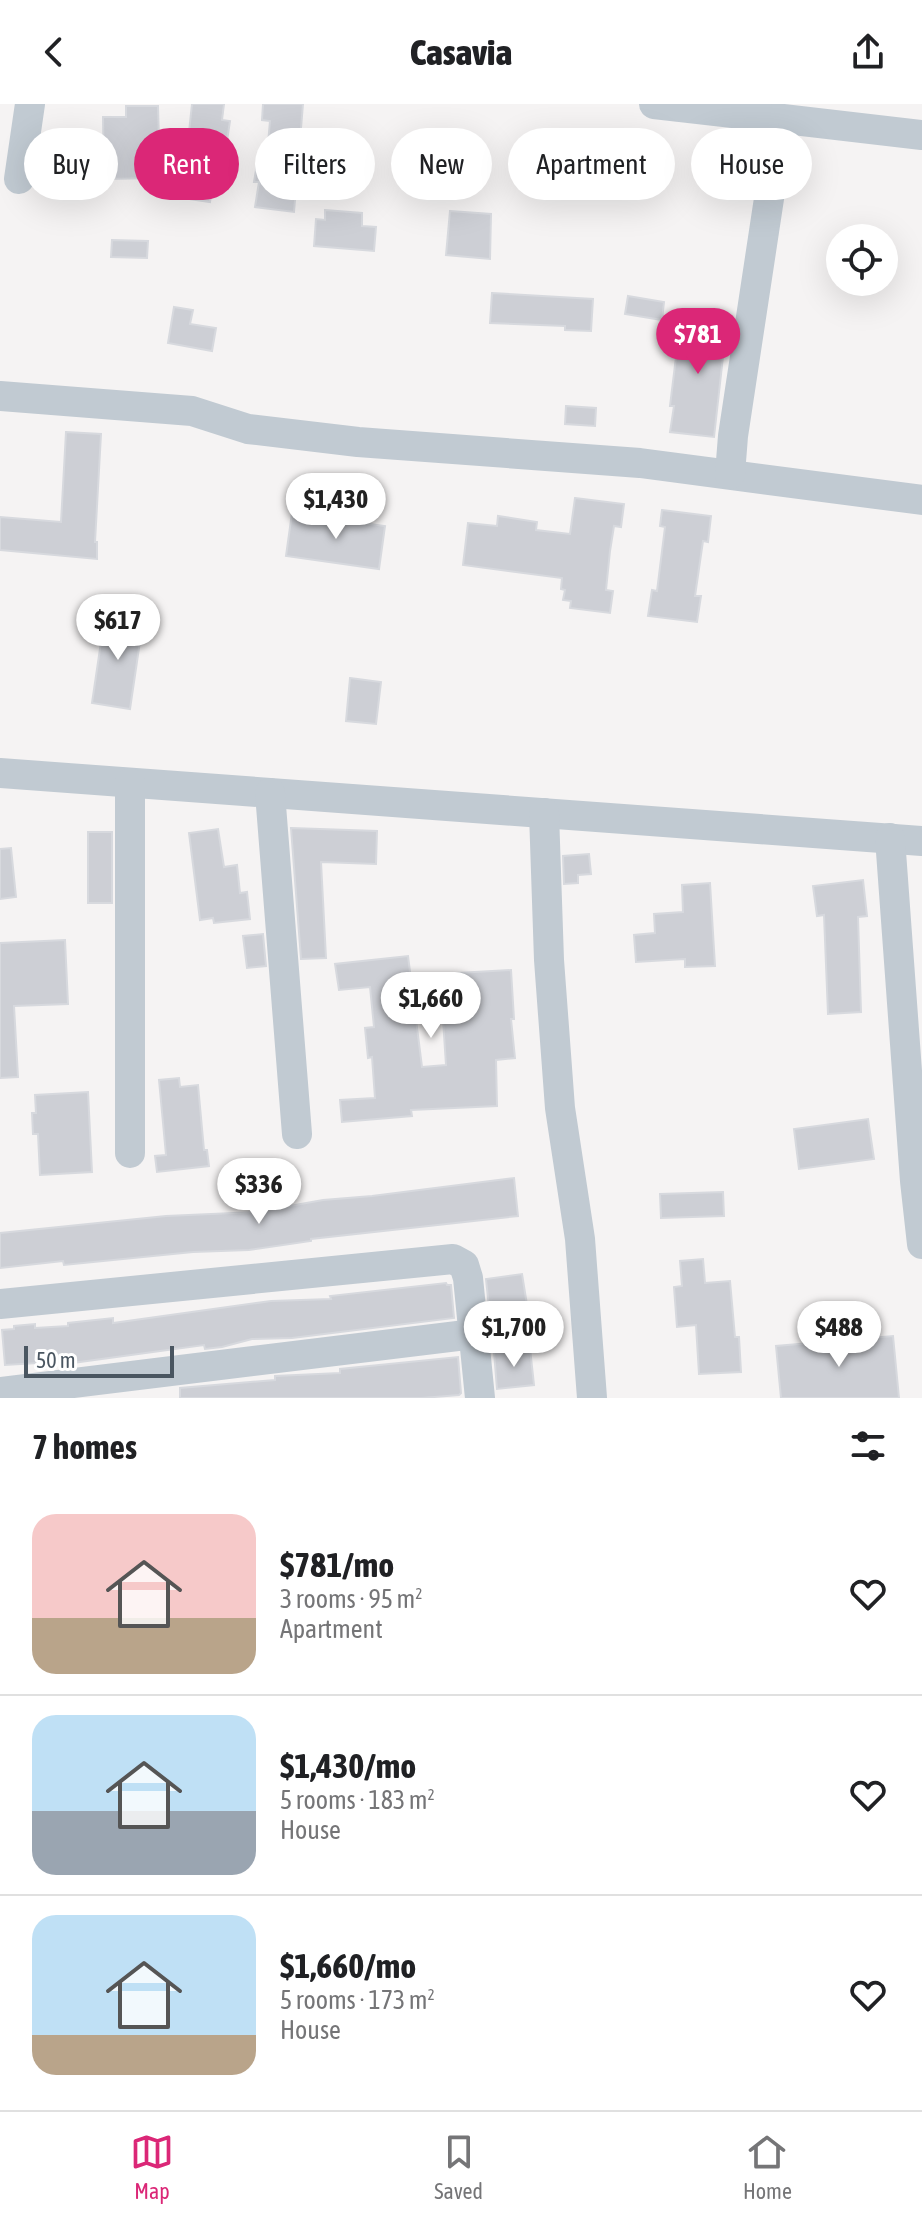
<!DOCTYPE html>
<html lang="en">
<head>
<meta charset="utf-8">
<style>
  :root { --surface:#fff; --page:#f2f2f2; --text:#202124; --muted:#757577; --line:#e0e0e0; --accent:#db2777 }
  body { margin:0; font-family:"Asap Condensed",sans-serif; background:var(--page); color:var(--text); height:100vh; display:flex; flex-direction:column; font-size:30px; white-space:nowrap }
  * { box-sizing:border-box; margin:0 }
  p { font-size:26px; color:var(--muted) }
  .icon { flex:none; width:44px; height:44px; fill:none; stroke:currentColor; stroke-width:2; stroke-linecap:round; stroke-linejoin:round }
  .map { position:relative; height:1294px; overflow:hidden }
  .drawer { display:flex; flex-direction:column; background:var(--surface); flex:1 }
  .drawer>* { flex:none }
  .hud { position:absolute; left:24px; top:24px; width:874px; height:72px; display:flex; gap:16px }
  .controls { position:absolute; left:826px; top:120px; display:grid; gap:16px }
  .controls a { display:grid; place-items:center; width:72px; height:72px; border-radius:50%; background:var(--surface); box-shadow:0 8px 32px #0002; font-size:40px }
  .scale { position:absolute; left:24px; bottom:20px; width:150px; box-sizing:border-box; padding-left:8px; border:4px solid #4a5661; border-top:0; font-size:22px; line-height:28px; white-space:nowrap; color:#4a5661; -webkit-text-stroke:6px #fff; paint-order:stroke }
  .price { position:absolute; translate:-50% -68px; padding:0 18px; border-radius:28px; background:#fff; color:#222; font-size:26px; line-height:52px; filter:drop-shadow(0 2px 4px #0008) }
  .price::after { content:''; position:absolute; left:50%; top:48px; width:24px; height:18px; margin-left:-12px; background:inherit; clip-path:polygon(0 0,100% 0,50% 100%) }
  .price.on { background:var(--accent); color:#fff }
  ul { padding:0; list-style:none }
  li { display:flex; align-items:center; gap:24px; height:200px; padding:0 32px }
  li+li { border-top:2px solid var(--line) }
  li span { display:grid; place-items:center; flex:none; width:224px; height:160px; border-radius:24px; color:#555 }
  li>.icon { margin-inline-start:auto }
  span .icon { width:96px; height:96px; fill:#fffc; stroke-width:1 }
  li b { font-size:34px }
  h2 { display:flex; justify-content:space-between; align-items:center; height:96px; padding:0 32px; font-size:34px }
  .pill { padding:0 28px; border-radius:36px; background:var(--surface); box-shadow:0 8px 32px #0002; font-size:28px; line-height:72px }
  .pill.on { background:var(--accent); color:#fff }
  header { display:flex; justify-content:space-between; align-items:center; height:104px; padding:0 32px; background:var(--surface); font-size:36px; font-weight:800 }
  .tab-bar { display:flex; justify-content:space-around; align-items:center; height:112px; border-top:2px solid var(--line); background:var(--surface); font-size:22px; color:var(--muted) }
  .tab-bar a { display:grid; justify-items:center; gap:4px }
  .tab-bar .on { color:var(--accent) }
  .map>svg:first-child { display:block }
  .building { fill:#cdcfd5; stroke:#d7d9de; stroke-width:2 }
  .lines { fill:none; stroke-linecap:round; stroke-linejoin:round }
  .minor { stroke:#c1cad2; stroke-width:30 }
</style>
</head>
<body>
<header><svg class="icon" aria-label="back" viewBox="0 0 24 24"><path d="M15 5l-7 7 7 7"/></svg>Casavia<svg class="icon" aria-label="share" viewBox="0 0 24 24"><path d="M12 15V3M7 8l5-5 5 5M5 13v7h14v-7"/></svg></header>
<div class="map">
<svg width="922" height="1294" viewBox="0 0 922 1294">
  <rect width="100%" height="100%" fill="#f5f3f3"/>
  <g class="building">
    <path d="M 192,0 L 224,0 L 222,16 L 230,17 L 221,76 L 214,75 L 210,98 L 182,94 Z"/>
    <path d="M 263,0 L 303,0 L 294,108 L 255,103 L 259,78 L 254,78 L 257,60 L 266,62 L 270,17 L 262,16 Z"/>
    <path d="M 126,2 L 158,2 L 160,74 L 104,75 L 103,13 L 126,13 Z"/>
    <path d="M 325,106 L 362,109 L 362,122 L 376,123 L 374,147 L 314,142 L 316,115 L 325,116 Z"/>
    <path d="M 450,107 L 491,110 L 490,155 L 446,151 Z"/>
    <path d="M 112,136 L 148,137 L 147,154 L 111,153 Z"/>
    <path d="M 492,189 L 593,195 L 591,227 L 565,226 L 565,222 L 490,219 Z"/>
    <path d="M 628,192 L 664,198 L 662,216 L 625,210 Z"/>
    <path d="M 174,203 L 193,206 L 190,220 L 216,224 L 212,247 L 168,239 Z"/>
    <path d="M 681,212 L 727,217 L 714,333 L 670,328 L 674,302 L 670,302 Z"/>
    <path d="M 566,302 L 596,304 L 595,322 L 565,320 Z"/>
    <path d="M 66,328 L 101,330 L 95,438 L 97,438 L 97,455 L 0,446 L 0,413 L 61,418 Z"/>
    <path d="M 575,394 L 624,400 L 621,423 L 614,422 L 610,447 L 606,486 L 613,487 L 610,509 L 570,504 L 571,497 L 563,496 L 565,486 L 561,485 L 562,474 L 463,461 L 468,419 L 497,422 L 498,412 L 537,418 L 536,426 L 570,430 Z"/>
    <path d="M 662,406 L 711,412 L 708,438 L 703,437 L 695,492 L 701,492 L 697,518 L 648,512 L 652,486 L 657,487 L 665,423 L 660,422 Z"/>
    <path d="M 292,409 L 385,422 L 379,465 L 286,452 Z"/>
    <path d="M 105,511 L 143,517 L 130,605 L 92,599 Z"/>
    <path d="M 350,574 L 381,578 L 376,620 L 346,617 Z"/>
    <path d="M 291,724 L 377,727 L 376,760 L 321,758 L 326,854 L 301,855 Z"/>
    <path d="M 218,725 L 224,763 L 237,761 L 240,789 L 247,788 L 250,815 L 214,819 L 213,814 L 200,816 L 189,729 Z"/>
    <rect x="88" y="728" width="24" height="71"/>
    <path d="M 11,744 L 16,793 L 0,795 L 0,745 Z"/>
    <path d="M 589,750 L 591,770 L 578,771 L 578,779 L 564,780 L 563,752 Z"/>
    <path d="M 863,776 L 867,812 L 858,813 L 861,908 L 828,910 L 824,811 L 817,812 L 813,782 Z"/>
    <path d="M 710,779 L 715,862 L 685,863 L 685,855 L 636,858 L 634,831 L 655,829 L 654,810 L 683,808 L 682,781 Z"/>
    <path d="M 263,830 L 266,862 L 247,864 L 243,832 Z"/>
    <path d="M 65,836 L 68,900 L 14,902 L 18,973 L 0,974 L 0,839 Z"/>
    <path d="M 408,852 L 422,963 L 446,961 L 440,870 L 511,866 L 514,915 L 511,915 L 515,954 L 496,956 L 497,1002 L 411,1006 L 412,1012 L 342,1018 L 340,996 L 375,994 L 372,953 L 368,954 L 365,924 L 374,923 L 370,883 L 339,886 L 335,860 Z"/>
    <path d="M 179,974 L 180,983 L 198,981 L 204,1046 L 207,1046 L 209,1062 L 157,1068 L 155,1052 L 166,1051 L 159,976 Z"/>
    <path d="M 88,988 L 92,1068 L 40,1071 L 38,1030 L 33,1030 L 32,1009 L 36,1009 L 35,991 Z"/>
    <path d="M 868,1015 L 874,1055 L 799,1065 L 794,1025 Z"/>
    <path d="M 514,1074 L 518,1112 L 311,1135 L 311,1137 L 249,1146 L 193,1148 L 64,1161 L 63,1157 L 0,1164 L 0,1129 L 166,1112 L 256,1108 L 323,1096 L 372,1092 Z"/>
    <path d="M 723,1088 L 724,1112 L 661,1114 L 660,1090 Z"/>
    <path d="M 703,1155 L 705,1179 L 730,1177 L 735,1233 L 739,1233 L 741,1268 L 699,1270 L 696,1221 L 677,1223 L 674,1183 L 682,1182 L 680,1157 Z"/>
    <path d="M 522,1170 L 528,1207 L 490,1213 L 486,1175 Z"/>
    <path d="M 446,1179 L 447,1181 L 451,1181 L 454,1214 L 292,1234 L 252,1235 L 222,1243 L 205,1245 L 204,1241 L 72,1259 L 72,1257 L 5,1261 L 2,1226 L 14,1225 L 14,1222 L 35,1220 L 35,1224 L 68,1222 L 68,1219 L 113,1214 L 113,1219 L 271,1197 L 331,1195 L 330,1192 Z"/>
    <path d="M 893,1232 L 899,1294 L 781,1294 L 776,1242 Z"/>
    <path d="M 530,1244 L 534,1281 L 497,1285 L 494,1248 Z"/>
    <path d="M 458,1253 L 461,1289 L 459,1291 L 422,1294 L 180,1294 L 180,1284 L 275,1276 L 275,1272 L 340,1269 L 340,1265 Z"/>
  </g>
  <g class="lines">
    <g class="minor">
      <path d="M 654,0 L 922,31"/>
      <path d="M 19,75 L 30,0"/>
      <path d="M 0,292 L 192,307 L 248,325 L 358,338 L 640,359 L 922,396"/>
      <path d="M 730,370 L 733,332 L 775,55 L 755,0"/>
      <path d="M 0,669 L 922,737"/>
      <path d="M 130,679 L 130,1049"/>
      <path d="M 270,689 L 297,1030"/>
      <path d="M 544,709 L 549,856 L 560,1004 L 580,1135 L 592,1294"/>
      <path d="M 890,734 L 915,1077 L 922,1140"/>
      <path d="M 0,1200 L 453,1155 L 464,1161 L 468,1174 L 480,1294"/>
      <path d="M 0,1288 L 474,1230"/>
    </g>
  </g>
</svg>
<div class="controls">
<a><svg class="icon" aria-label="locate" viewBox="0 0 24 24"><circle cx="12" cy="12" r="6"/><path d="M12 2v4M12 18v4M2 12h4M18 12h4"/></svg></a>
</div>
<div class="scale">50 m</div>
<b class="price on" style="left:698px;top:272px">$781</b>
<b class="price" style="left:336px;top:437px">$1,430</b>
<b class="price" style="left:118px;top:558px">$617</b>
<b class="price" style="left:431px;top:936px">$1,660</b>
<b class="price" style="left:259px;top:1122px">$336</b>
<b class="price" style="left:514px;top:1265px">$1,700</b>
<b class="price" style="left:839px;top:1265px">$488</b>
<div class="hud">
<a class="pill">Buy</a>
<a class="pill on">Rent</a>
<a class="pill">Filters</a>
<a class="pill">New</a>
<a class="pill">Apartment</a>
<a class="pill">House</a>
</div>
</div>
<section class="drawer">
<h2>7 homes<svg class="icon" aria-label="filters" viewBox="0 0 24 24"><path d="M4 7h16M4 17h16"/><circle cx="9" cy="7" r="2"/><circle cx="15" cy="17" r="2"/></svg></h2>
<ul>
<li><span style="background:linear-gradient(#f6c9c9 65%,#b9a48a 0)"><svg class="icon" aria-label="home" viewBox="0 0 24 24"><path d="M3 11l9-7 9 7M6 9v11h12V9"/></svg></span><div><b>$781/mo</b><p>3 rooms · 95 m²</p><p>Apartment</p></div><svg class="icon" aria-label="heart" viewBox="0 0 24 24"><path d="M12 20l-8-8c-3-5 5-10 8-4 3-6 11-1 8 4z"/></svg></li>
<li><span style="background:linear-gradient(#bfe0f5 60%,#9aa5b1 0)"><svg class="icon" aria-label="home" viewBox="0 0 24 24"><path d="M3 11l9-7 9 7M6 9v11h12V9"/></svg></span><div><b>$1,430/mo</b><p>5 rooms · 183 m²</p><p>House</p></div><svg class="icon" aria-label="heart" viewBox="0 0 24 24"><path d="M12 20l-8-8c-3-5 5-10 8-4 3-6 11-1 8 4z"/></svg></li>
<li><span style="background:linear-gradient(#bfe0f5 75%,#b9a48a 0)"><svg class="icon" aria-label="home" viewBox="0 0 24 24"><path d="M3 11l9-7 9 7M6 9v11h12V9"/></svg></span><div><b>$1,660/mo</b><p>5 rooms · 173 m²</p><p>House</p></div><svg class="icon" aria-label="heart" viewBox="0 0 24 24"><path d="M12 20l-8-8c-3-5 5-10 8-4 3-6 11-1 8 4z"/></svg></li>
</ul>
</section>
<nav class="tab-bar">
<a class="on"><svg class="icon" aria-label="map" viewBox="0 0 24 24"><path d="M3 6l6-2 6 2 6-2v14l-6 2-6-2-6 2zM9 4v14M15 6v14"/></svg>Map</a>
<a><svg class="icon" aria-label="saved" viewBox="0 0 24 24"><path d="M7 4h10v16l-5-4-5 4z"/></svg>Saved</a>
<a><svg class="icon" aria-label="home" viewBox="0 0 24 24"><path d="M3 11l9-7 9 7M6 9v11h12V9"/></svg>Home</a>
</nav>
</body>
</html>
